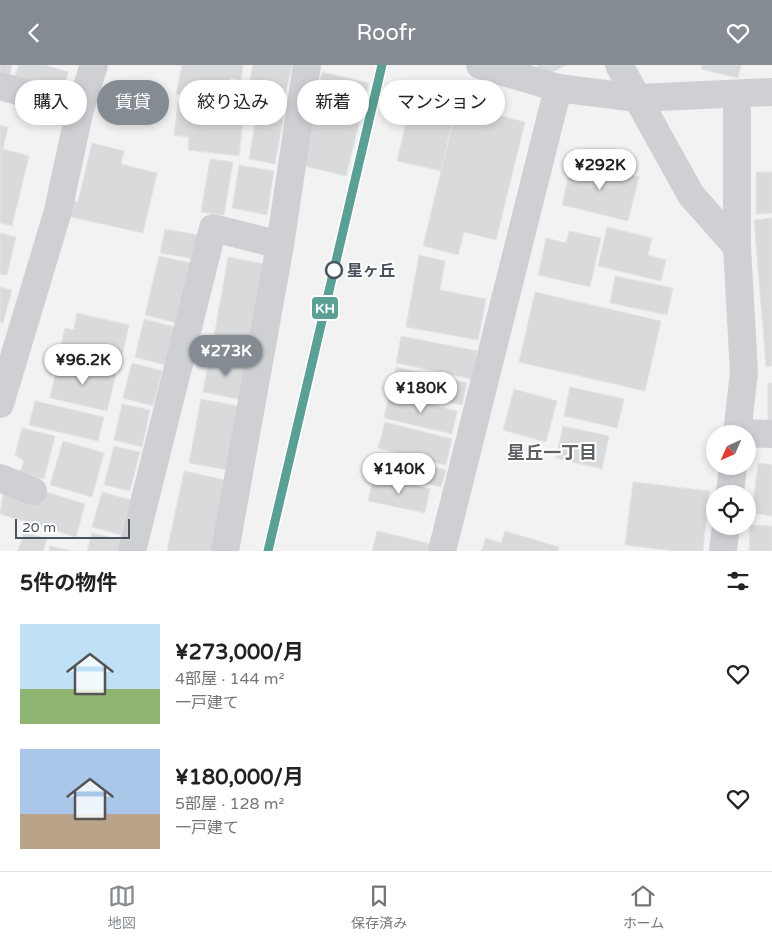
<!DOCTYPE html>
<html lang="ja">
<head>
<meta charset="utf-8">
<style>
  :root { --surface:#fff; --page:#f2f2f2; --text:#222; --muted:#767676; --line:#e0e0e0; --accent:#848b92 }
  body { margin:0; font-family:"Varela Round","Noto Sans JP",sans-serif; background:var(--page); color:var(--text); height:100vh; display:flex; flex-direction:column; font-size:19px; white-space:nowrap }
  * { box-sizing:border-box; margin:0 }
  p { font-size:16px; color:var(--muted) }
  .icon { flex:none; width:28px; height:28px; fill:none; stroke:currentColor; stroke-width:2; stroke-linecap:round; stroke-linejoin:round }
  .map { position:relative; height:486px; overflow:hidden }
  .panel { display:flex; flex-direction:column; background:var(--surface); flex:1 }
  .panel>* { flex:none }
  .top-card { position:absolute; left:15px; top:15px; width:500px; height:45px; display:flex; gap:10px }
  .needle { width:32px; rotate:225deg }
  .buttons { position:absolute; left:706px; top:360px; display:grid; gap:10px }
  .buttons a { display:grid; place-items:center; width:50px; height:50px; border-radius:50%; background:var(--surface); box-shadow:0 2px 8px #0003; font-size:25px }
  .scale { position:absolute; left:15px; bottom:12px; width:115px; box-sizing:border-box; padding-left:5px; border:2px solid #48535f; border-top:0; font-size:14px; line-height:18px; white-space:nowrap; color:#48535f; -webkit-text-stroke:4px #fff; paint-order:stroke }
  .price { position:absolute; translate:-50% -42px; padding:0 11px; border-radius:18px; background:#fff; color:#222; font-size:16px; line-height:32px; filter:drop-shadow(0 1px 2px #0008) }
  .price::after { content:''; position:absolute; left:50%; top:30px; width:15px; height:11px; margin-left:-8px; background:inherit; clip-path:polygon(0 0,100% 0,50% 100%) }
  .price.on { background:var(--accent); color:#fff }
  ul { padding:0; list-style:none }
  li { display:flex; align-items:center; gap:15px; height:125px; padding:0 20px }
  li span { display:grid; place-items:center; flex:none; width:140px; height:100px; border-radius:0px; color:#555 }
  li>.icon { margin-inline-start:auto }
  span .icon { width:60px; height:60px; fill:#fffc; stroke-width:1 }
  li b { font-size:21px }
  h2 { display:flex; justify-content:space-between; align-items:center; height:60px; padding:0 20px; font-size:21px }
  .chip { padding:0 18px; border-radius:22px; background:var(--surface); box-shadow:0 2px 8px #0003; font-size:18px; line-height:45px }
  .chip.on { background:var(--accent); color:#fff }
  header { display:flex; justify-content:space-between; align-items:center; height:65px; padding:0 20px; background:var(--accent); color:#fff; font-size:22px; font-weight:600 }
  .tab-bar { display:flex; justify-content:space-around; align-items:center; height:70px; border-top:1px solid var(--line); background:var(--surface); font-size:14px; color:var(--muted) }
  .tab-bar a { display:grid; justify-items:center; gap:2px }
  .tab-bar .on { color:var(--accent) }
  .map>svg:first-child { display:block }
  .building { fill:#d9dadc; stroke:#e3e4e5 }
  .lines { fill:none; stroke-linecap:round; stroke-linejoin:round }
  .minor { stroke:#ced0d3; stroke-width:28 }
  .rail-1-casing { stroke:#fff; stroke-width:12 }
  .rail-1 { stroke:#5ba094; stroke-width:9 }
  .stop-dot { fill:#fff; stroke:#48535f; stroke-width:2.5 }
  .labels { text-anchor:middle; stroke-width:4; stroke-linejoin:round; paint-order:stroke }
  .stop-label { font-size:16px; font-weight:bold; fill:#48535f; stroke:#fff; text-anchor:start }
  .neighbourhood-label { font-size:18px; font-weight:bold; fill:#5d6166; stroke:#fff }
  .line-badge { stroke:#fff; stroke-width:2 }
  .badge-label { font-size:14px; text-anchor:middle; font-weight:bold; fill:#fff }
</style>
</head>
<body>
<header><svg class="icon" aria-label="back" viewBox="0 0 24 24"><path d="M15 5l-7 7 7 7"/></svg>Roofr<svg class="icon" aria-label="heart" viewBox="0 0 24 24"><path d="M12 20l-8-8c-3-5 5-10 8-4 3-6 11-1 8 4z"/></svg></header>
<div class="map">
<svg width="772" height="486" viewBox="0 0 772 486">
  <rect width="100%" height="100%" fill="#f2f2f2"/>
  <g class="building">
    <path d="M 0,0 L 12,0 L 9,12 L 0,10 Z"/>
    <path d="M 19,0 L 45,0 L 68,7 L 62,31 L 13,16 Z"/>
    <path d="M 182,0 L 243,0 L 241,15 L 230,13 L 225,39 L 176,29 Z"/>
    <path d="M 253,0 L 292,0 L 282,45 L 245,37 Z"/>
    <path d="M 537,0 L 566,0 L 543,12 Z"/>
    <path d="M 702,0 L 741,0 L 738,13 L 701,4 Z"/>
    <path d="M 322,7 L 369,18 L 346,111 L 300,100 Z"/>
    <path d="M 413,28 L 456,38 L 441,106 L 397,96 Z"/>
    <path d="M 178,38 L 244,47 L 239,91 L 188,85 L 189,72 L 174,70 Z"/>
    <path d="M 457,40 L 525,57 L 496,175 L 464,167 L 458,190 L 423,181 Z"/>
    <path d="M 257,46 L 284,50 L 275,99 L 249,94 Z"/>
    <path d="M 0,60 L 8,62 L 3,84 L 29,91 L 12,161 L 0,158 Z"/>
    <path d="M 92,78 L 124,86 L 121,99 L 157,108 L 143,168 L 66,151 L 70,135 L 78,137 Z"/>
    <path d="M 210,94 L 233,97 L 224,150 L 201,147 Z"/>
    <path d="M 572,95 L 639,112 L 628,156 L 562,140 Z"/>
    <path d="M 239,100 L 274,106 L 267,150 L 232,143 Z"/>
    <path d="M 756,107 L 772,107 L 772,148 L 756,149 Z"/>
    <path d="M 772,153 L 772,301 L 766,302 L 754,155 Z"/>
    <path d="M 607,162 L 652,173 L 648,190 L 666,195 L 661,216 L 598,201 Z"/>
    <path d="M 165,164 L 198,170 L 194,194 L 160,188 Z"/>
    <path d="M 569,166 L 601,173 L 590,222 L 538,210 L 546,173 L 566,178 Z"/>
    <path d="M 0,168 L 16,172 L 7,210 L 0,209 Z"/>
    <path d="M 419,190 L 445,196 L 440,225 L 486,234 L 478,275 L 406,262 Z"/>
    <path d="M 159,191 L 191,198 L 177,258 L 145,250 Z"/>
    <path d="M 228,192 L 265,199 L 251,290 L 212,283 Z"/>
    <path d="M 615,211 L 673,223 L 667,250 L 610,238 Z"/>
    <path d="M 0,222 L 12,225 L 3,258 L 0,258 Z"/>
    <path d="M 535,227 L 661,256 L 645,326 L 519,297 Z"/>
    <path d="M 77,248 L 129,260 L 120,300 L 59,287 L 65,263 L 74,265 Z"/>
    <path d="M 144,254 L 175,262 L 165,300 L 135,292 Z"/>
    <path d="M 401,271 L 477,286 L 472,314 L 396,298 Z"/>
    <path d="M 210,289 L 250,297 L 243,335 L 203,327 Z"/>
    <path d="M 58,296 L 116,309 L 107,346 L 50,333 Z"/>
    <path d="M 132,298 L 162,306 L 153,341 L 123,333 Z"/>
    <path d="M 396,302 L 467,318 L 462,340 L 391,324 Z"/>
    <rect x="768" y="318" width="4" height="50"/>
    <path d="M 570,322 L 624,334 L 617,363 L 564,351 Z"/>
    <path d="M 514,324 L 557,336 L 546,377 L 503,365 Z"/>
    <path d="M 389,330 L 457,346 L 452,369 L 384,353 Z"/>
    <path d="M 201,334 L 245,342 L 233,406 L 189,398 Z"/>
    <path d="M 35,336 L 104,352 L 98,376 L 29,360 Z"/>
    <path d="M 122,339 L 150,345 L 142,382 L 114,375 Z"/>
    <path d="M 385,357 L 452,374 L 446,400 L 378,383 Z"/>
    <path d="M 563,361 L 609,371 L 602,404 L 556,393 Z"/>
    <path d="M 22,363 L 55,371 L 44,414 L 20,407 L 24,396 L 15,390 Z"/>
    <path d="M 63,376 L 104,388 L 92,432 L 50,420 Z"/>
    <path d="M 114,381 L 140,387 L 130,426 L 104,420 Z"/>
    <path d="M 376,388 L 446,405 L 441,422 L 372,405 Z"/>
    <path d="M 758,398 L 772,400 L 772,451 L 752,448 Z"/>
    <path d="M 184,406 L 230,416 L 216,486 L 167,486 Z"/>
    <path d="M 374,411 L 430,424 L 425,448 L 368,436 Z"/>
    <path d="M 633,417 L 709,426 L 703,486 L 674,486 L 625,480 Z"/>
    <path d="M 43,426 L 85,439 L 76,472 L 0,449 L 3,427 L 39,438 Z"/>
    <path d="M 102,427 L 131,435 L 121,470 L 92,462 Z"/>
    <path d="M 750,460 L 772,461 L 772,486 L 749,486 Z"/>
    <path d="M 377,466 L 435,480 L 433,486 L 372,486 Z"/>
    <path d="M 505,466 L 559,482 L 558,486 L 481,486 L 486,473 L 501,478 Z"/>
    <path d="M 24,467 L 47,474 L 43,486 L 18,486 Z"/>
    <path d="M 92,468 L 122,475 L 119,486 L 87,486 Z"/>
    <path d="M 50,481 L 73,486 L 49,486 Z"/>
  </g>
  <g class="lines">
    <g class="minor">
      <path d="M 480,0 L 558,23 L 637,33 L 772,27"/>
      <path d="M 619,0 L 691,130 L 737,182"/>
      <path d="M 0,21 L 80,44"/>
      <path d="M 0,339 L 58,146 L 80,44 L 94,0"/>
      <path d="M 737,368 L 772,369"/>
      <path d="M 737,369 L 744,307 L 737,182 L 737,29"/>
      <path d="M 0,413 L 33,426"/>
      <path d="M 730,429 L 733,401"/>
      <path d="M 132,486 L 213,163 L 280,180 L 307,0"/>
      <path d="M 225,486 L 280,180"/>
      <path d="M 442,486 L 558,23"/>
      <path d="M 723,486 L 726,461"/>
    </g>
    <g class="rail-1-casing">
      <path id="rail-1" d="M 268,486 L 382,0"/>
    </g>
    <use href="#rail-1" class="rail-1"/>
  </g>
  <circle class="stop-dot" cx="334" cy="205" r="8"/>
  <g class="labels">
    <g class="stop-label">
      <text x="347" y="211">星ヶ丘</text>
    </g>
    <g class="neighbourhood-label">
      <text x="552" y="394">星丘一丁目</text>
    </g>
  </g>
  <rect class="line-badge" x="311" y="231" width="28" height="24" rx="5" fill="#5ba094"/>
  <g class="badge-label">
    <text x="325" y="248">KH</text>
  </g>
</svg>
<div class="buttons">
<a><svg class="needle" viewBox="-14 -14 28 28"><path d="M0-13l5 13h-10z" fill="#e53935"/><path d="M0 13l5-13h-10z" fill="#767676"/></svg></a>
<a><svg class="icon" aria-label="locate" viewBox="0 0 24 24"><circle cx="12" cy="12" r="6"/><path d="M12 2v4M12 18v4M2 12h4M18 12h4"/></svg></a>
</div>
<div class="scale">20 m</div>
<b class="price" style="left:600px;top:126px">¥292K</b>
<b class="price on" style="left:226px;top:312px">¥273K</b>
<b class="price" style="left:83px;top:321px">¥96.2K</b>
<b class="price" style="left:421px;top:349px">¥180K</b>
<b class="price" style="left:399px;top:430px">¥140K</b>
<div class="top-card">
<a class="chip">購入</a>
<a class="chip on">賃貸</a>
<a class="chip">絞り込み</a>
<a class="chip">新着</a>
<a class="chip">マンション</a>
</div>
</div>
<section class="panel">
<h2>5件の物件<svg class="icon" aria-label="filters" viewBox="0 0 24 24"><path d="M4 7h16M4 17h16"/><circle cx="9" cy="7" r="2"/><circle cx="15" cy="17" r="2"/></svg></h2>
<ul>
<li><span style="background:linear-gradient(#bfe0f5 65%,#8fb573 0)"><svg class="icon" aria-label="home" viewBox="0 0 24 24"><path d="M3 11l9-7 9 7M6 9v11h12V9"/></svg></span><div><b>¥273,000/月</b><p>4部屋 · 144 m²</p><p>一戸建て</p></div><svg class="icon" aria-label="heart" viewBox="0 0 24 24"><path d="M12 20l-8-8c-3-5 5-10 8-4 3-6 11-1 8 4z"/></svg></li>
<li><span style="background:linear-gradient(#a9c7e8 65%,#b9a48a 0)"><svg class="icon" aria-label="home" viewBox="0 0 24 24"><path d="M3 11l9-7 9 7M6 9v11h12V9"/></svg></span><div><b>¥180,000/月</b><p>5部屋 · 128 m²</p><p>一戸建て</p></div><svg class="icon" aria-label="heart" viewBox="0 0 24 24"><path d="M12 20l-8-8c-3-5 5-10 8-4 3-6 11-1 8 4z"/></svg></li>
</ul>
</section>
<nav class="tab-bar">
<a class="on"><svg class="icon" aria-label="map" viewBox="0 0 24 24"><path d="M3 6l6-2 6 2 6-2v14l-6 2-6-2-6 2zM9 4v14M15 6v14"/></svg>地図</a>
<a><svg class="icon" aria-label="saved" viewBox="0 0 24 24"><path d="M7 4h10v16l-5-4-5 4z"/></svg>保存済み</a>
<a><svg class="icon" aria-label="home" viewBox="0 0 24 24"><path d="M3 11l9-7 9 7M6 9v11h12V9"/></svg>ホーム</a>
</nav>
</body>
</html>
